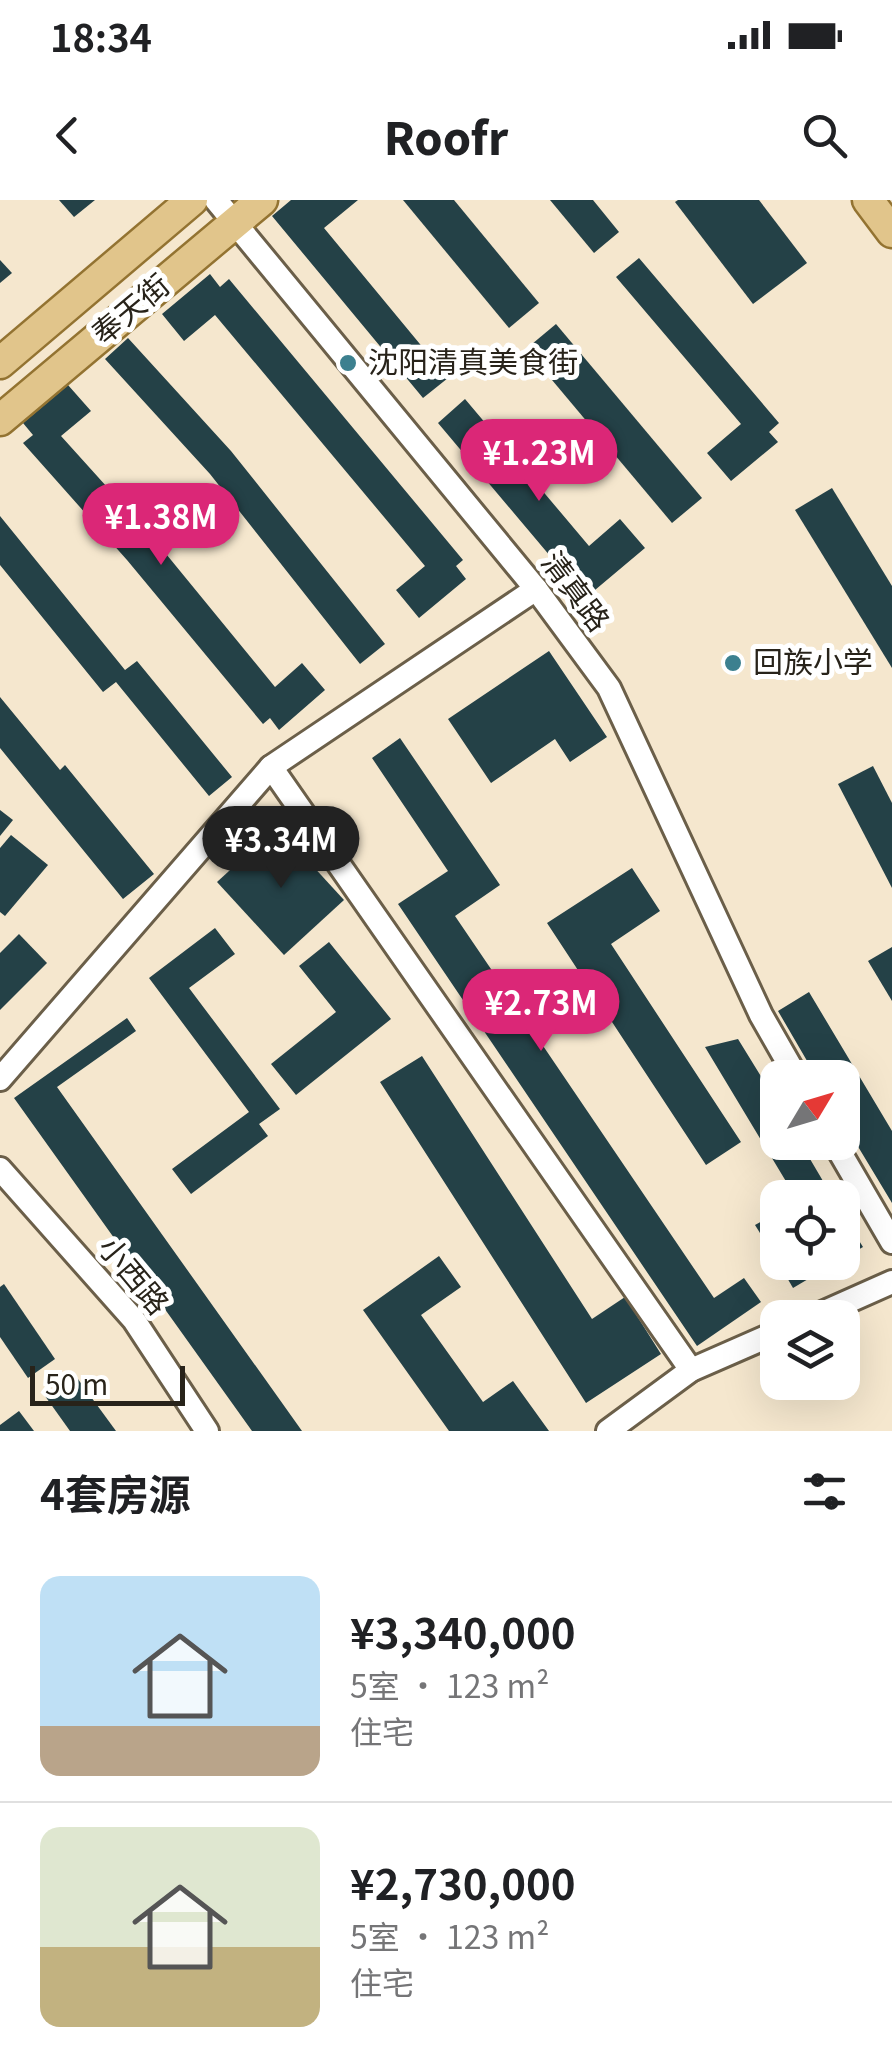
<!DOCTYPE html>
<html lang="zh">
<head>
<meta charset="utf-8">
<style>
  :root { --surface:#fff; --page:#f6f6f6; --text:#202124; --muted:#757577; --line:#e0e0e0; --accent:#db2777 }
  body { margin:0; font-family:Georgia,"Noto Sans SC",serif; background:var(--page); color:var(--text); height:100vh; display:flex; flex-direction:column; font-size:38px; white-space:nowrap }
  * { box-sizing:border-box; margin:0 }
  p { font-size:32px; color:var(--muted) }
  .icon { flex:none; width:55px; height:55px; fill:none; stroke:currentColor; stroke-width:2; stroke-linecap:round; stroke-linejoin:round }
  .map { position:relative; height:1231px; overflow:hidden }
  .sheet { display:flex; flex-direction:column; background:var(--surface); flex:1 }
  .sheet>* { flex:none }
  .needle { width:65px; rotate:52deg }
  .controls { position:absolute; left:760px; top:860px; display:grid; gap:20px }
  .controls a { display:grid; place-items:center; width:100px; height:100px; border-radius:20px; background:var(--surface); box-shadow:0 10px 40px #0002; font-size:50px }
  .scale { position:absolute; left:30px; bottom:25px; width:155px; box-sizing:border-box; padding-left:10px; border:5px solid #28231a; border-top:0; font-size:28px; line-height:35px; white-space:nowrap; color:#28231a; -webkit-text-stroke:8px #fff; paint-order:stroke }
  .price { position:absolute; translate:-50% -85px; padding:0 22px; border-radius:35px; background:var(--accent); color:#fff; font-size:32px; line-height:65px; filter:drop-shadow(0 2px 5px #0008) }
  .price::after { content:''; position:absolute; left:50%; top:60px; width:30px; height:22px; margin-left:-15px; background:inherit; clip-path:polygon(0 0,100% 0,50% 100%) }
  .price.active { background:#222; color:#fff }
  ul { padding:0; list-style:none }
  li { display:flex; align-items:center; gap:30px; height:250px; padding:0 40px }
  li+li { border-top:2px solid var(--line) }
  li span { display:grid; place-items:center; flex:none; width:280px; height:200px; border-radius:20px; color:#555 }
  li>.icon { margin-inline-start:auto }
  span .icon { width:120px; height:120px; fill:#fffc; stroke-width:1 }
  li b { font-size:42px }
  h2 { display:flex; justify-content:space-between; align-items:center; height:120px; padding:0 40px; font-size:42px }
  .status { display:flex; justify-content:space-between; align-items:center; height:70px; padding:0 50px; background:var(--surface); direction:ltr }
  .status svg { height:28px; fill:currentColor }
  header { display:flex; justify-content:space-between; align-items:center; height:130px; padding:0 40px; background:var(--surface); font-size:45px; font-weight:800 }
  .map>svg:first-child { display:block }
  .building { fill:#244147 }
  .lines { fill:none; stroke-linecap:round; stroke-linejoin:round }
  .minor-casing { stroke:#6b5f49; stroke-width:28 }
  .major-casing { stroke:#937331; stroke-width:35 }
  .minor { stroke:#fff; stroke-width:22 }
  .major { stroke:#e1c58b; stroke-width:30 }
  .poi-dot { fill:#3c808f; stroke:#fff; stroke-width:4 }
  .labels { text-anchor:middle; stroke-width:10; stroke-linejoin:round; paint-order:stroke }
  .street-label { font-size:30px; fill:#28231a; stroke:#fff }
  .poi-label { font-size:30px; fill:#28231a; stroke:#fff; text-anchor:start }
</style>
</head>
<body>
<div class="status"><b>18:34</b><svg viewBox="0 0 49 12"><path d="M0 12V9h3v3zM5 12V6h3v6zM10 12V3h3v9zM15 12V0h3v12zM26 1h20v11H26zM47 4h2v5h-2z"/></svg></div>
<header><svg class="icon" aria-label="back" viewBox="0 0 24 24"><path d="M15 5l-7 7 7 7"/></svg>Roofr<svg class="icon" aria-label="search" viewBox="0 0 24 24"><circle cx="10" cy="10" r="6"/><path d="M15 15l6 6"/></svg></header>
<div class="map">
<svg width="892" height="1231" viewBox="0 0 892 1231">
  <rect width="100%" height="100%" fill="#f5e7ce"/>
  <g class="building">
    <path d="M 59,0 L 95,0 L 74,17 Z"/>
    <path d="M 291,0 L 358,0 L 324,28 L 448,178 L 423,198 L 272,16 Z"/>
    <path d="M 403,0 L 454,0 L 539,103 L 509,128 Z"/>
    <path d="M 550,0 L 593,0 L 619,32 L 594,53 Z"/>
    <path d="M 678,0 L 759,0 L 807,63 L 753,104 L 675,2 Z"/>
    <path d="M 639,58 L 779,223 L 769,232 L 778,242 L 731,281 L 707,253 L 741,224 L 616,77 Z"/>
    <path d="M 0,60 L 12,73 L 0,83 Z"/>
    <path d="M 210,74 L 220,87 L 229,79 L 463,360 L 456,366 L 466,379 L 419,418 L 396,390 L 425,366 L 215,115 L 184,141 L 162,114 Z"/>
    <path d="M 556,124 L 702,298 L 672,323 L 526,149 Z"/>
    <path d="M 128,138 L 231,251 L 385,444 L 360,464 L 210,274 L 105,159 Z"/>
    <path d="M 68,185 L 91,211 L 61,236 L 153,338 L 275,487 L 302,463 L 325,490 L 279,530 L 270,518 L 263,524 L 127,360 L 23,243 L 33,235 L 23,223 Z"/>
    <path d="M 465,199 L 589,346 L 620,319 L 645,348 L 595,390 L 582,374 L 572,382 L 438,223 Z"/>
    <path d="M 832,288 L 892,386 L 892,468 L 795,310 Z"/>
    <path d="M 0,316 L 125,470 L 137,461 L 232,577 L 209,596 L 116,482 L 103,492 L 0,365 Z"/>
    <path d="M 549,451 L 607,537 L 570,562 L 555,539 L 491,583 L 448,519 Z"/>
    <path d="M 0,497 L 60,570 L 65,565 L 154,674 L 123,699 L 0,548 Z"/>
    <path d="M 400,538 L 500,685 L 455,716 L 714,1098 L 744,1078 L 761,1102 L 697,1146 L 398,704 L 448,671 L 372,558 Z"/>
    <path d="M 873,566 L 892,603 L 892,688 L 838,584 Z"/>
    <path d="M 0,610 L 13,620 L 0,636 Z"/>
    <path d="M 277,627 L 344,700 L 284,755 L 217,682 Z"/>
    <path d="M 11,635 L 48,665 L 5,716 L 0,712 L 0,648 Z"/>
    <path d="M 632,668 L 660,711 L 611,744 L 741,942 L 706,965 L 547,723 Z"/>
    <path d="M 215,728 L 235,754 L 189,788 L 280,909 L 259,924 L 268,936 L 191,994 L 172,969 L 249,912 L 149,778 Z"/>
    <path d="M 19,734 L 47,763 L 0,810 L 0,753 Z"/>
    <path d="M 329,742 L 391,819 L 296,895 L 271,864 L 336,812 L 299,766 Z"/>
    <path d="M 892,747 L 892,801 L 868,761 Z"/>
    <path d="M 809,792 L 892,931 L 892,1003 L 842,920 L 842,878 L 817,878 L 778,811 Z"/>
    <path d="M 127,818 L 136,831 L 57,887 L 302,1231 L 252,1231 L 14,898 Z"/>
    <path d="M 738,839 L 778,904 L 778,942 L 800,942 L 833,998 L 796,998 L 705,847 Z"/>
    <path d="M 422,856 L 592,1119 L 625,1097 L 661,1154 L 586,1203 L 380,882 Z"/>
    <path d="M 778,1012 L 778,1062 L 755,1025 Z"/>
    <path d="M 842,1013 L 863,1047 L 842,1059 Z"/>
    <path d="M 439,1056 L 461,1087 L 421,1115 L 483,1202 L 513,1181 L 549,1231 L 449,1231 L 363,1110 Z"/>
    <path d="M 778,1062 L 837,1062 L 793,1088 Z"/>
    <path d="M 4,1084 L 55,1159 L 28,1178 L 0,1137 L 0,1087 Z"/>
    <path d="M 75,1175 L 116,1231 L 70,1231 L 45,1196 Z"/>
    <path d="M 19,1211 L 34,1231 L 0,1231 L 0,1225 Z"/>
  </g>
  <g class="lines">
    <g class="minor-casing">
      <g id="minor">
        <path d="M 216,0 L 536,389 L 609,488 L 761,815 L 797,878"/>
        <path d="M 271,567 L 691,1170"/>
        <path d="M 0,879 L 271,567 L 536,389"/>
        <path d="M 834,942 L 892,1042"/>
        <path d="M 0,969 L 134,1120 L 207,1231"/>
        <path d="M 811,1118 L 892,1082"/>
        <path d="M 608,1231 L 691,1170 L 778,1132"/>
      </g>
    </g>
    <g class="major-casing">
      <g id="major">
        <path d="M 868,0 L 892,32"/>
        <path d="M 0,163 L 192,0"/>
        <path d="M 0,220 L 262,0"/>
      </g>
    </g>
    <use href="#minor" class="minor"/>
    <use href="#major" class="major"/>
  </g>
  <g class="poi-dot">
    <circle cx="348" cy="163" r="10"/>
    <circle cx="733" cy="463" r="10"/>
  </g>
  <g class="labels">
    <g class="street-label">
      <text transform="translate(131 110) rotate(-40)" y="10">奉天街</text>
      <text transform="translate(575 392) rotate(53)" y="10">清真路</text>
      <text transform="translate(133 1076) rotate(50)" y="10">小西路</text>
    </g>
    <g class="poi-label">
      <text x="368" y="173">沈阳清真美食街</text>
      <text x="753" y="473">回族小学</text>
    </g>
  </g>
</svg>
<div class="controls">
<a><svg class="needle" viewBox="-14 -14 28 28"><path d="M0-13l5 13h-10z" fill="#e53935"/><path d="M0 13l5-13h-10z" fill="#757577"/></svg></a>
<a><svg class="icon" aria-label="locate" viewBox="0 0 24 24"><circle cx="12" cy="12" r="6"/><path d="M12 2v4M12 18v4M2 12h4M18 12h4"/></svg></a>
<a><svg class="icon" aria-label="layers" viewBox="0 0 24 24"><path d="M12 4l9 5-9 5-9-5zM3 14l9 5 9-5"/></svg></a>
</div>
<div class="scale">50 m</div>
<b class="price" style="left:539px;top:304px">¥1.23M</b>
<b class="price" style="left:161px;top:368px">¥1.38M</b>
<b class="price active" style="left:281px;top:691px">¥3.34M</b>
<b class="price" style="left:541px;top:854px">¥2.73M</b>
</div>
<section class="sheet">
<h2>4套房源<svg class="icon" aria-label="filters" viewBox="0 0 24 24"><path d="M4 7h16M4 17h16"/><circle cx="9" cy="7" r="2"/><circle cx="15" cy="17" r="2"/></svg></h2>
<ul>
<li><span style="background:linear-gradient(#bfe0f5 75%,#b9a48a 0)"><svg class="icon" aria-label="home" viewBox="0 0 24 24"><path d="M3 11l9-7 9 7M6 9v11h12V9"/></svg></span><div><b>¥3,340,000</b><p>5室 · 123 m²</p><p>住宅</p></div></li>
<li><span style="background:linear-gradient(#dfe7d0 60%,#c2b280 0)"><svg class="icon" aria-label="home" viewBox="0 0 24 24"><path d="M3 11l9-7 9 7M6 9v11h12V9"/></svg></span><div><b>¥2,730,000</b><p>5室 · 123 m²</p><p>住宅</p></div></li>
</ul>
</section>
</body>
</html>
